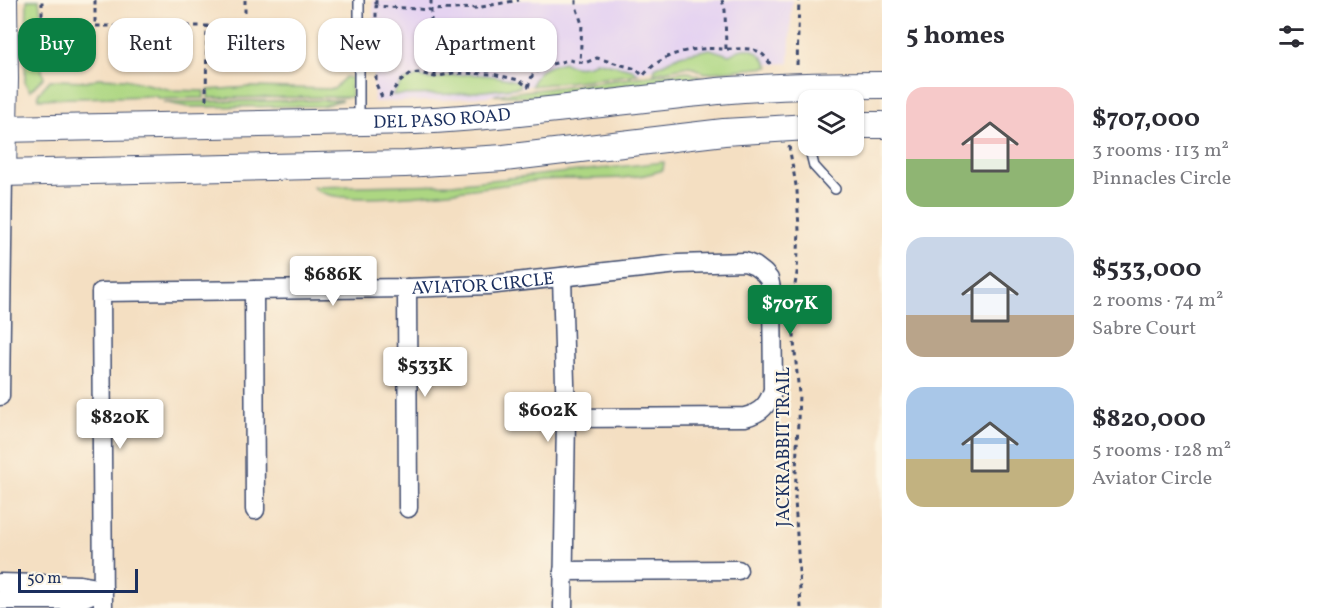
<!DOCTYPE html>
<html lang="en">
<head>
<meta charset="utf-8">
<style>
  :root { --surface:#fff; --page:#f7f7f7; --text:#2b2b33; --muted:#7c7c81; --accent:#0b8043 }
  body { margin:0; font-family:Vollkorn,serif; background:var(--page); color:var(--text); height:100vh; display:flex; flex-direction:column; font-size:22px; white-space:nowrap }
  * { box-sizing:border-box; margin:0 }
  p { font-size:20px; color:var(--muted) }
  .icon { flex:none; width:33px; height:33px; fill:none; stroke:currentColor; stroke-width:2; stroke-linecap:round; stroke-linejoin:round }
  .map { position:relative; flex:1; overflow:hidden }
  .details { display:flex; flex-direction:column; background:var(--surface); width:450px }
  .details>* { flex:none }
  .guide { position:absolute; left:18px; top:18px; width:570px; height:54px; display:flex; gap:12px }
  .fabs { position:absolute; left:798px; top:90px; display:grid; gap:12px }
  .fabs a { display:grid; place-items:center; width:66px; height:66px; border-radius:12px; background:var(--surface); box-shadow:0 2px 4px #0004; font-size:30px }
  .scale { position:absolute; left:18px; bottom:15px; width:120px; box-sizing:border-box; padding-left:6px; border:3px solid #1b2f5e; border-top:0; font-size:16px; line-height:21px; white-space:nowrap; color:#1b2f5e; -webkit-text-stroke:4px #fcf5e5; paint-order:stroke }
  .price { position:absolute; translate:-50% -51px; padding:0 14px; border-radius:6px; background:#fff; color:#222; font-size:20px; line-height:39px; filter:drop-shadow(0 2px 3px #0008) }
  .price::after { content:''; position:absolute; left:50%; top:36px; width:18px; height:14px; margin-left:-9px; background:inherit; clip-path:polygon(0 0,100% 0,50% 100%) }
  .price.on { background:var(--accent); color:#fff }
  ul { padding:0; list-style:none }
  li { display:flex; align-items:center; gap:18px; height:150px; padding:0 24px }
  li span { display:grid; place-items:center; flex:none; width:168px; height:120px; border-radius:18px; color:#555 }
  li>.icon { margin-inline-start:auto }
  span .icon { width:72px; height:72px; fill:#fffc; stroke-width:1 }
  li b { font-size:26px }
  h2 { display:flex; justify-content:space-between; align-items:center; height:72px; padding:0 24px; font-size:26px }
  .pill { padding:0 21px; border-radius:18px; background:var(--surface); box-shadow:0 2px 4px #0004; font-size:21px; line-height:54px }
  .pill.on { background:var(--accent); color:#fff }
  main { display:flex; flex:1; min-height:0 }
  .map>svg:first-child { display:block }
  .built { fill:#e5d3f1 }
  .green { fill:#add782; stroke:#648370; stroke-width:1.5 }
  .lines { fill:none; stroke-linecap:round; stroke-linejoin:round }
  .lane-casing { stroke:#3c496d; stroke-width:12 }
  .street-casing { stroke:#3c496d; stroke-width:21 }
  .secondary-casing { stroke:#3c496d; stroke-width:28 }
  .path { stroke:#3c496d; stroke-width:3; stroke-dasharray:4.5 4.5; stroke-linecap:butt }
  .lane { stroke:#fff; stroke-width:9 }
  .street { stroke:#fff; stroke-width:18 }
  .secondary { stroke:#fff; stroke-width:26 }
  .labels { text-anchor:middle; stroke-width:4.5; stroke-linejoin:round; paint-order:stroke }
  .street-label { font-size:18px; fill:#1b2f5e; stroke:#fcf5e5 }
</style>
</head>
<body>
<main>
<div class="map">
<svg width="882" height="608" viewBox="0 0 882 608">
  <rect width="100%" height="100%" fill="#fcf5e5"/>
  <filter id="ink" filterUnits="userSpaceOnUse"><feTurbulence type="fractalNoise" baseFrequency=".0167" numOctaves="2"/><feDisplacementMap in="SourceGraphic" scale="12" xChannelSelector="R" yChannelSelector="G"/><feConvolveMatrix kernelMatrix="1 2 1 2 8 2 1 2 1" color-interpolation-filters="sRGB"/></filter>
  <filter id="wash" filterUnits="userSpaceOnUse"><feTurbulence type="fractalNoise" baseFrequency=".008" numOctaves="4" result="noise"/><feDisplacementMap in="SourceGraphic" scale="24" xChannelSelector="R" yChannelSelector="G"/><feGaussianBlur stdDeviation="1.35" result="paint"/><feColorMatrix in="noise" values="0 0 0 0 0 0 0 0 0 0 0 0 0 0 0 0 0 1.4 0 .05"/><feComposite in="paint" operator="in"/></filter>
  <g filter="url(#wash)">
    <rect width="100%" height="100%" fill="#f4dfc2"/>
    <path class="built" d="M 373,0 L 792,0 L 789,63 L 740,66 L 694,62 L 644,71 L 543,82 L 489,96 L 431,101 L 374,102 Z"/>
    <g class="green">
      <path d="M 27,0 L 39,0 L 44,34 L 41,46 L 42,71 L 44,77 L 30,91 L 25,82 Z"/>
      <path d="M 710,49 L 729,55 C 734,53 739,49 744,49 C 755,47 765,58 769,67 L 705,73 L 689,66 L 654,73 L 655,68 L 680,55 Z"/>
      <path d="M 595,61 L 632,69 L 638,74 L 532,86 C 535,69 549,66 563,62 C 574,68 584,68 595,63 Z"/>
      <path d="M 687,71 L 701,77 L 527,97 L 494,95 Z"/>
      <path d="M 420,75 L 420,77 C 434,82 443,76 457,75 C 477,73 500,76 519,82 L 520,87 L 457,94 L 392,95 L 402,82 Z"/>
      <path d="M 345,77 L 351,78 L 351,97 L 208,98 L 208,90 L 249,87 L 334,89 Z"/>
      <path d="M 97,78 L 125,79 L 172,90 L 204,91 L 204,98 L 162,99 L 154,96 L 39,99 L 38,94 L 50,80 L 92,81 Z"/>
      <path d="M 342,100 L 322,106 L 188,107 L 163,102 Z"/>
      <path d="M 664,162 L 663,170 C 626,183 583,177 544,180 C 505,183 336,214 313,187 L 452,184 Z"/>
    </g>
  </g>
  <g filter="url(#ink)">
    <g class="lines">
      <g class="lane-casing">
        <g id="lane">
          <path d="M 359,0 L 359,121"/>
          <path d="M 809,146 L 814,166 L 835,189"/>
        </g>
      </g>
      <g class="street-casing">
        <g id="street">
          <path d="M 562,277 L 566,418 L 563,608"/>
          <path d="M 407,288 L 408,508"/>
          <path d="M 254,290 L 255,510"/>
          <path d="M 0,396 L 3,173"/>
          <path d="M 563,571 L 738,570"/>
          <path d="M 0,583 L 80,585 L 103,589"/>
          <path d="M 0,600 L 78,600 L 103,589"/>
          <path id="s1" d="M 103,608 L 101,292 L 407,288 L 488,285 L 678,264 L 745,262 L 755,266 L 764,273 L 769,279 L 772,293 L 773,390 C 768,405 761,413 745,417 L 566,418"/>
        </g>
      </g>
      <g class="secondary-casing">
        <g id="secondary">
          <path d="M 854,125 L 882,125"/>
          <path id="s2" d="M 0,129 L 415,121 C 517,116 617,101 718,91 C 773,86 828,85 882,85"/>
          <path d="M 0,173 L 405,164 L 504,158 L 724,132 L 808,127"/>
          <path d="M 3,173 L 5,79 L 4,0"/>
        </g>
      </g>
      <g class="path">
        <path d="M 95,0 L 95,26 L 245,26 L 245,0"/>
        <path d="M 376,0 L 376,6"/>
        <path d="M 431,0 L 431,22 L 435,37 L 435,77"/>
        <path d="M 576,0 L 576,6 L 582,24 L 580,63"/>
        <path d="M 722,0 L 725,10 L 726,49"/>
        <path d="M 42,15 L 42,0"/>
        <path d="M 797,65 L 799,0"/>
        <path d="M 382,97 L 376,84 L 376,6 L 431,10 L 476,8 L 519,0"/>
        <path d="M 390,97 L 392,91 L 401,81 L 410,74 L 420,73 L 435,77 L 453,73 L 493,74 L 519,80 L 528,87 L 532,76 L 543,66 L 569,60 L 585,63 L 597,58 L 636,69 L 643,76 C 663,51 695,47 724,49 C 746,50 761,43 772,68"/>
        <path d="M 206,100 L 207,27"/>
        <path d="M 789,146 L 797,191 L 799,230 L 797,273 L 795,285 L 794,342 L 799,394 L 795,499 L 801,608"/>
      </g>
      <use href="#lane" class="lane"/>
      <use href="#street" class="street"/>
      <use href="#secondary" class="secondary"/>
    </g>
  </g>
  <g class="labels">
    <g class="street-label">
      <text dy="6" stroke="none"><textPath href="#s2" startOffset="442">DEL PASO ROAD</textPath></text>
      <text dy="6" stroke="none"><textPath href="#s1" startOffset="698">AVIATOR CIRCLE</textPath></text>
      <text transform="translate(783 447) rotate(-90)" y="6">JACKRABBIT TRAIL</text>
    </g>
  </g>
</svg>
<div class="fabs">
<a><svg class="icon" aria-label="layers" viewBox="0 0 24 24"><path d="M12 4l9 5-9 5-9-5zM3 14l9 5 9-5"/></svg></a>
</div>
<div class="scale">50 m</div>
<b class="price" style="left:333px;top:307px">$686K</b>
<b class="price on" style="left:790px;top:336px">$707K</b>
<b class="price" style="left:425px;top:398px">$533K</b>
<b class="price" style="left:548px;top:443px">$602K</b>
<b class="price" style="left:120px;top:450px">$820K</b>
<div class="guide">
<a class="pill on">Buy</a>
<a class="pill">Rent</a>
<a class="pill">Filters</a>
<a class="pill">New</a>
<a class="pill">Apartment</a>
</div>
</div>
<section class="details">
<h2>5 homes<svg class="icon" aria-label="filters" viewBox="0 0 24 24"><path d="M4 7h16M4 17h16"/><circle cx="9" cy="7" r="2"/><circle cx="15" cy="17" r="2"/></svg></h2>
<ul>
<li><span style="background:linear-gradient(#f6c9c9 60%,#8fb573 0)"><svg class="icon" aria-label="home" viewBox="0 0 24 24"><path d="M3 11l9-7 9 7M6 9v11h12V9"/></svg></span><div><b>$707,000</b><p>3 rooms · 113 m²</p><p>Pinnacles Circle</p></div></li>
<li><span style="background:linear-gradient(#c9d6e8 65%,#b9a48a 0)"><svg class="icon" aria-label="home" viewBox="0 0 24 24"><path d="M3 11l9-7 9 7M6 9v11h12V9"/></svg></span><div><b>$533,000</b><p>2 rooms · 74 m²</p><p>Sabre Court</p></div></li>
<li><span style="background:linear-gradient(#a9c7e8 60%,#c2b280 0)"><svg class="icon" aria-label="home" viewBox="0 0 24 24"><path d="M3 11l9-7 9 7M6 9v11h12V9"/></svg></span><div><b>$820,000</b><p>5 rooms · 128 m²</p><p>Aviator Circle</p></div></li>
</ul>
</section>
</main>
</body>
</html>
